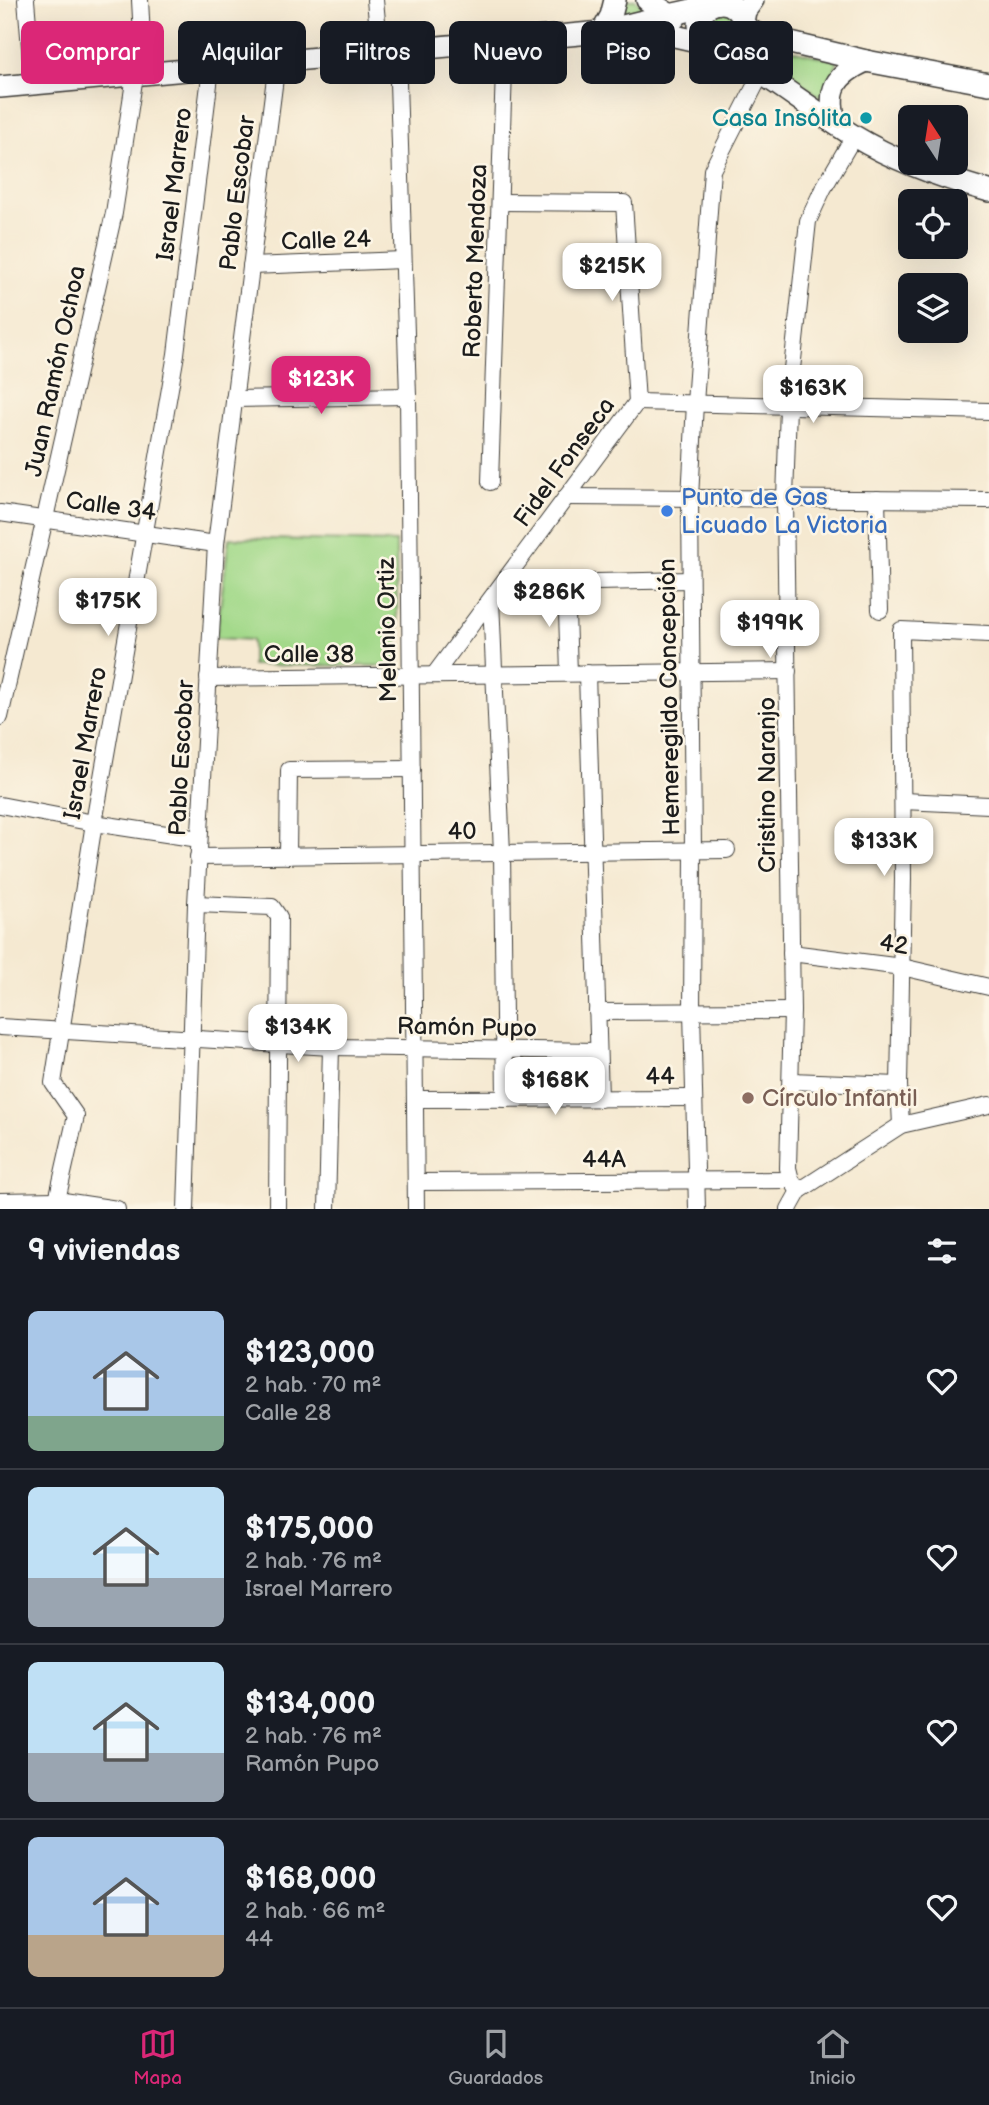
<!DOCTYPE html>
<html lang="es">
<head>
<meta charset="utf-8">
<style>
  :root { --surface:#171b24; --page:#242831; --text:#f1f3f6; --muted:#9ea1a6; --line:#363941; --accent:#db2777 }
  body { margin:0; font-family:"Balsamiq Sans",sans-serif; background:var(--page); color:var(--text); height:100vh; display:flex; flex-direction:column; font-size:26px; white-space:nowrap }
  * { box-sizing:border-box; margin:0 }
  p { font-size:23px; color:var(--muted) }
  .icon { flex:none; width:38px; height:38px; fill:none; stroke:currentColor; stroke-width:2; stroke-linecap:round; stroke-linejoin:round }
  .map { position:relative; height:1209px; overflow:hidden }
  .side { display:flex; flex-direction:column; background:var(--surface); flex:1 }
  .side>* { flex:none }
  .guide { position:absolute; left:21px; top:21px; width:948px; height:63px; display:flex; gap:14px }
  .needle { width:46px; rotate:348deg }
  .controls { position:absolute; left:898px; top:105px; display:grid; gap:14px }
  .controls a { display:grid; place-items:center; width:70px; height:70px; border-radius:10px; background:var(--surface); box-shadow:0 7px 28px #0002; font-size:35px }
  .price { position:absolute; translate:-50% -60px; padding:0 16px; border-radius:14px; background:#fff; color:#222; font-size:23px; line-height:46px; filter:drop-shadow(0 2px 4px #0008) }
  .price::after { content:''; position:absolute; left:50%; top:42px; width:21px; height:16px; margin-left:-10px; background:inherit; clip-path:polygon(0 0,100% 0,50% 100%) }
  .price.selected { background:var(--accent); color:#fff }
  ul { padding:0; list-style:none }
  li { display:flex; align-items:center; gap:21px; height:175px; padding:0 28px }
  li+li { border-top:2px solid var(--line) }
  li span { display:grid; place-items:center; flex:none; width:196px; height:140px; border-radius:10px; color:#555 }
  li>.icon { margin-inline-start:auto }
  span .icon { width:84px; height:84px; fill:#fffc; stroke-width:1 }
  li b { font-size:30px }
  h2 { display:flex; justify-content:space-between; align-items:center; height:84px; padding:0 28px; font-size:30px }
  .pill { padding:0 24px; border-radius:10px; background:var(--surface); box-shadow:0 7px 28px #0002; font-size:24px; line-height:63px }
  .pill.selected { background:var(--accent); color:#fff }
  .menu { display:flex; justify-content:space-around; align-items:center; height:98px; border-top:2px solid var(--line); background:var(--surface); font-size:19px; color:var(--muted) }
  .menu a { display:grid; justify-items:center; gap:4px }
  .menu .selected { color:var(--accent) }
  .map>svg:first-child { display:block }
  .green { fill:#a3d98a; stroke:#607a53; stroke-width:2 }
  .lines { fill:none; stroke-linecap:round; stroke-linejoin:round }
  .minor-casing { stroke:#3d3b37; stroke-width:18 }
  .major-casing { stroke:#3d3b37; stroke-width:24 }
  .minor { stroke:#fff; stroke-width:16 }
  .major { stroke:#fff; stroke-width:21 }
  .culture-dot { fill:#0f9aa8; stroke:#fcf5e5; stroke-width:2.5 }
  .shop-dot { fill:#3f7fe0; stroke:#fcf5e5; stroke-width:2.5 }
  .education-dot { fill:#8d6e63; stroke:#fcf5e5; stroke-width:2.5 }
  .labels { text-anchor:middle; stroke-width:5; stroke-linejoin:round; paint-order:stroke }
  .culture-label { font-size:24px; fill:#0d838f; stroke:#fcf5e5; text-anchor:end }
  .street-label { font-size:24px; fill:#1c1c1c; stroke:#fcf5e5 }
  .shop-label { font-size:24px; fill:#366cbe; stroke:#fcf5e5; text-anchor:start }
  .education-label { font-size:24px; fill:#785e54; stroke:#fcf5e5; text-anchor:start }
</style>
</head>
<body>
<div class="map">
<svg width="989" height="1209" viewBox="0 0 989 1209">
  <rect width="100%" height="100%" fill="#fcf5e5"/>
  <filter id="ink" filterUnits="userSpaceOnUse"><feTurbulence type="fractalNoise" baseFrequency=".0143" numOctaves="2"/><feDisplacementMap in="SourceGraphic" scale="14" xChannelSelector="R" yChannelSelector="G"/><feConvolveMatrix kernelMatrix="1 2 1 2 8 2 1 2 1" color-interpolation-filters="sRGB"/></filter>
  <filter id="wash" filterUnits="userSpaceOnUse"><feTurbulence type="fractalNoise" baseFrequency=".00686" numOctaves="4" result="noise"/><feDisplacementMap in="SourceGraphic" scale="28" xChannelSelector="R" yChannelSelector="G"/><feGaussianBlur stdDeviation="1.57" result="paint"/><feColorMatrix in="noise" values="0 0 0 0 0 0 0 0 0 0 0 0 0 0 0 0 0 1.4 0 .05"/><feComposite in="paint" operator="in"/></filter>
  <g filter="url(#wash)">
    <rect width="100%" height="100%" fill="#f5e9d1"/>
    <g class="green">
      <path d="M 626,0 L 635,0 L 656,13 L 622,21 Z"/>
      <path d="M 729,9 L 735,14 L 739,28 L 737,35 L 725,44 L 701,32 L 703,17 Z"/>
      <path d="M 753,41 L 838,61 L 824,100 L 751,45 Z"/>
      <path d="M 229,538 L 396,542 L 398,666 L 252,665 L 252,640 L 216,638 Z"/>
    </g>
  </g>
  <g filter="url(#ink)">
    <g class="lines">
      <g class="minor-casing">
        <g id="minor">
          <path d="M 26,0 L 33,84"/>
          <path d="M 140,0 L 144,74"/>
          <path d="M 375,0 L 380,52"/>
          <path d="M 397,51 L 408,396 L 416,1209"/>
          <path d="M 251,266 L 403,260"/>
          <path d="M 234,399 L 408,396"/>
          <path d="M 637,402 L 989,411"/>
          <path d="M 490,482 L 505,41"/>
          <path d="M 566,497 L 989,500"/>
          <path d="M 877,499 L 880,610"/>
          <path d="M 0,513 L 216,544"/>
          <path d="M 566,583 L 569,673"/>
          <path d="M 504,584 L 690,580"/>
          <path d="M 491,600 L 502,853 L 505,1099"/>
          <path d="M 587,673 L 600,1099"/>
          <path d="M 434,675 L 637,402 L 624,203 L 501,202"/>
          <path d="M 208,678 L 788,671"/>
          <path d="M 0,717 L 114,213 L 135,75"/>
          <path d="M 903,801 L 989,805"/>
          <path d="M 0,805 L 94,823 L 199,839"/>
          <path d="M 288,856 L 289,770 L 412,769"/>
          <path d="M 198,857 L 727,850"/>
          <path d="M 196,904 L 272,907 L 279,917 L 277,1209"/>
          <path d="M 791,953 L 902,967 L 989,987"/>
          <path d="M 597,1012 L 792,1011"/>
          <path d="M 0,1027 L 331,1047 L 598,1051"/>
          <path d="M 791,1081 L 899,1085"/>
          <path d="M 416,1099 L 694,1098"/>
          <path d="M 901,1125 L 899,1085 L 903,879 L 901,630 L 989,634"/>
          <path d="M 417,1182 L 791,1180"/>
          <path d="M 799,1191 L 791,1180 L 788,1168 L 792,1011 L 785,499 L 788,406 L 808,221 L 823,189 L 854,136"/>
          <path d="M 0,1201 L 57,1200 L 117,1209"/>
          <path d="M 53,1209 L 57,1200 L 76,1116 L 53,1083 L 94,823 L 176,354 L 211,68"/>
          <path d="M 186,1209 L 196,904 L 216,544 L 277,62"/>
          <path d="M 327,1209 L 331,1047"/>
          <path d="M 697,1209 L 692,1011 L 693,851 L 690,498 L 695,403 L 712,170 L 762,72"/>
          <path d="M 789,1209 L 799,1191 L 901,1125 L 989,1105"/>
        </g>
      </g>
      <g class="major-casing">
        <g id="major">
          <path d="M 647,0 L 675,18"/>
          <path d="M 753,0 L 745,11 L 743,22 L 748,29 L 761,36 L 866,61 L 989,84"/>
          <circle cx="721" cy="25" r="22"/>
          <path d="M 632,29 L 657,32 L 710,44"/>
          <path d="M 602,32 L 611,16 L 615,0"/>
          <path d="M 718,47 C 766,73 807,107 854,136 C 895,161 943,178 989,191"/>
          <path d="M 0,87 L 602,32 C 643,19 687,13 729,0"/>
          <path d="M 836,124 C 826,90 835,75 866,61"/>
        </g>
      </g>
      <use href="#minor" class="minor"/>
      <use href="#major" class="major"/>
    </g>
  </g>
  <circle class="culture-dot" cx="866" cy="118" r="7"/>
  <circle class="shop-dot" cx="667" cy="511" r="7"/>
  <circle class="education-dot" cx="748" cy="1098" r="7"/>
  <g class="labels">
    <g class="culture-label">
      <text x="852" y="126">Casa Insólita</text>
    </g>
    <g class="street-label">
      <text transform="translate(174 184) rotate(-83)" y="8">Israel Marrero</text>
      <text transform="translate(237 193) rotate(-83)" y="8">Pablo Escobar</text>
      <text transform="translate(326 240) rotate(-2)" y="8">Calle 24</text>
      <text transform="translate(475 261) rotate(-88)" y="8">Roberto Mendoza</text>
      <text transform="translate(55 371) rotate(-78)" y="8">Juan Ramón Ochoa</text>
      <text transform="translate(564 462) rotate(-54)" y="8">Fidel Fonseca</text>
      <text transform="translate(111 506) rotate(8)" y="8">Calle 34</text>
      <text transform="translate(387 630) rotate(-91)" y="8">Melanio Ortiz</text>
      <text x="309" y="662">Calle 38</text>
      <text transform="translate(669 697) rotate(-91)" y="8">Hemeregildo Concepción</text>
      <text transform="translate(85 743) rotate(-80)" y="8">Israel Marrero</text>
      <text transform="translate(181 758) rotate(-87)" y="8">Pablo Escobar</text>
      <text transform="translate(767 785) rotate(-90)" y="8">Cristino Naranjo</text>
      <text transform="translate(462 831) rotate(-1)" y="8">40</text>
      <text transform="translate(894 944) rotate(9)" y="8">42</text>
      <text transform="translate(467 1027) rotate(1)" y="8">Ramón Pupo</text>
      <text transform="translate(660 1076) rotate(-1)" y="8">44</text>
      <text x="604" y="1167">44A</text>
    </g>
    <g class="shop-label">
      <text x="681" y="505">Punto de Gas<tspan x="681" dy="28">Licuado La Victoria</tspan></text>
    </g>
    <g class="education-label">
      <text x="762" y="1106">Círculo Infantil</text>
    </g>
  </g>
</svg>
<div class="controls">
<a><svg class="needle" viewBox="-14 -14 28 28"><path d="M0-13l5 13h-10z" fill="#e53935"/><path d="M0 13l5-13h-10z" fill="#9ea1a6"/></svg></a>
<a><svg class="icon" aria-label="locate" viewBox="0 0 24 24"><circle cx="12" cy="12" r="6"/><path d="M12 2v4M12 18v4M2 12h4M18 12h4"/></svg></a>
<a><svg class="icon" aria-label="layers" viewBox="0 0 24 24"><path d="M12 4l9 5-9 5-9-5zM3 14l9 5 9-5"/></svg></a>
</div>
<b class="price" style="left:612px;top:303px">$215K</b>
<b class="price selected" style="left:321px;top:416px">$123K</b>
<b class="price" style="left:813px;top:425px">$163K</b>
<b class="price" style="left:549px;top:629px">$286K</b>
<b class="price" style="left:108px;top:638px">$175K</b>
<b class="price" style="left:770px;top:660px">$199K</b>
<b class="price" style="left:884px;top:878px">$133K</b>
<b class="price" style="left:298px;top:1064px">$134K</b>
<b class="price" style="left:555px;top:1117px">$168K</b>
<div class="guide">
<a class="pill selected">Comprar</a>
<a class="pill">Alquilar</a>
<a class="pill">Filtros</a>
<a class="pill">Nuevo</a>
<a class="pill">Piso</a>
<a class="pill">Casa</a>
</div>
</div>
<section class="side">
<h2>9 viviendas<svg class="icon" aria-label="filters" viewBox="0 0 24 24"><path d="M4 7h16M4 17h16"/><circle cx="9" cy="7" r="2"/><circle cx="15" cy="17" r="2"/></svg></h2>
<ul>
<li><span style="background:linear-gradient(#a9c7e8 75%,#7fa58c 0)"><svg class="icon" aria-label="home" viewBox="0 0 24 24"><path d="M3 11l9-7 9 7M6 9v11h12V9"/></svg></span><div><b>$123,000</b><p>2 hab. · 70 m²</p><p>Calle 28</p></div><svg class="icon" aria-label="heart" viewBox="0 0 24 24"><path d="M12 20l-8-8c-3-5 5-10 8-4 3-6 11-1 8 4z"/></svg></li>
<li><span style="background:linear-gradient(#bfe0f5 65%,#9aa5b1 0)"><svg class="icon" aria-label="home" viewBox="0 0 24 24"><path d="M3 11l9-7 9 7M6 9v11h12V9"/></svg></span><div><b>$175,000</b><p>2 hab. · 76 m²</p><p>Israel Marrero</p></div><svg class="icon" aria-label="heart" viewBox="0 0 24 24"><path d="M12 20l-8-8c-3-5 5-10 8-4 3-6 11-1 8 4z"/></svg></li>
<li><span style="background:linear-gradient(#bfe0f5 65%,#9aa5b1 0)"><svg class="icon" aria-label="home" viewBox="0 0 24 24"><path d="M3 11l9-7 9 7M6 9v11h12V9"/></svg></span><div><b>$134,000</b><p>2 hab. · 76 m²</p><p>Ramón Pupo</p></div><svg class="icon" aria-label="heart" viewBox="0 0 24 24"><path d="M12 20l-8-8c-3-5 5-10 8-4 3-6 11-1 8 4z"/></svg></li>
<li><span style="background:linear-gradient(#a9c7e8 70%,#b9a48a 0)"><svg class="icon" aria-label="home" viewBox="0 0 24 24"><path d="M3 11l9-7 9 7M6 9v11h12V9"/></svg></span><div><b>$168,000</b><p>2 hab. · 66 m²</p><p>44</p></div><svg class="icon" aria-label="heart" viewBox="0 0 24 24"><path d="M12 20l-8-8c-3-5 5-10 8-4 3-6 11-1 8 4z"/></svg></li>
</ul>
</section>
<nav class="menu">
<a class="selected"><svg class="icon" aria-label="map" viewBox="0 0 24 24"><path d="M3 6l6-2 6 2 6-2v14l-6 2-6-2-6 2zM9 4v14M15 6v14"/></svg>Mapa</a>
<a><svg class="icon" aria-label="saved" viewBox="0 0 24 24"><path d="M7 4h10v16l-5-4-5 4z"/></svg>Guardados</a>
<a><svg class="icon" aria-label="home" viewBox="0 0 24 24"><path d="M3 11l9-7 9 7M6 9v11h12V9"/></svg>Inicio</a>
</nav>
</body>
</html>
